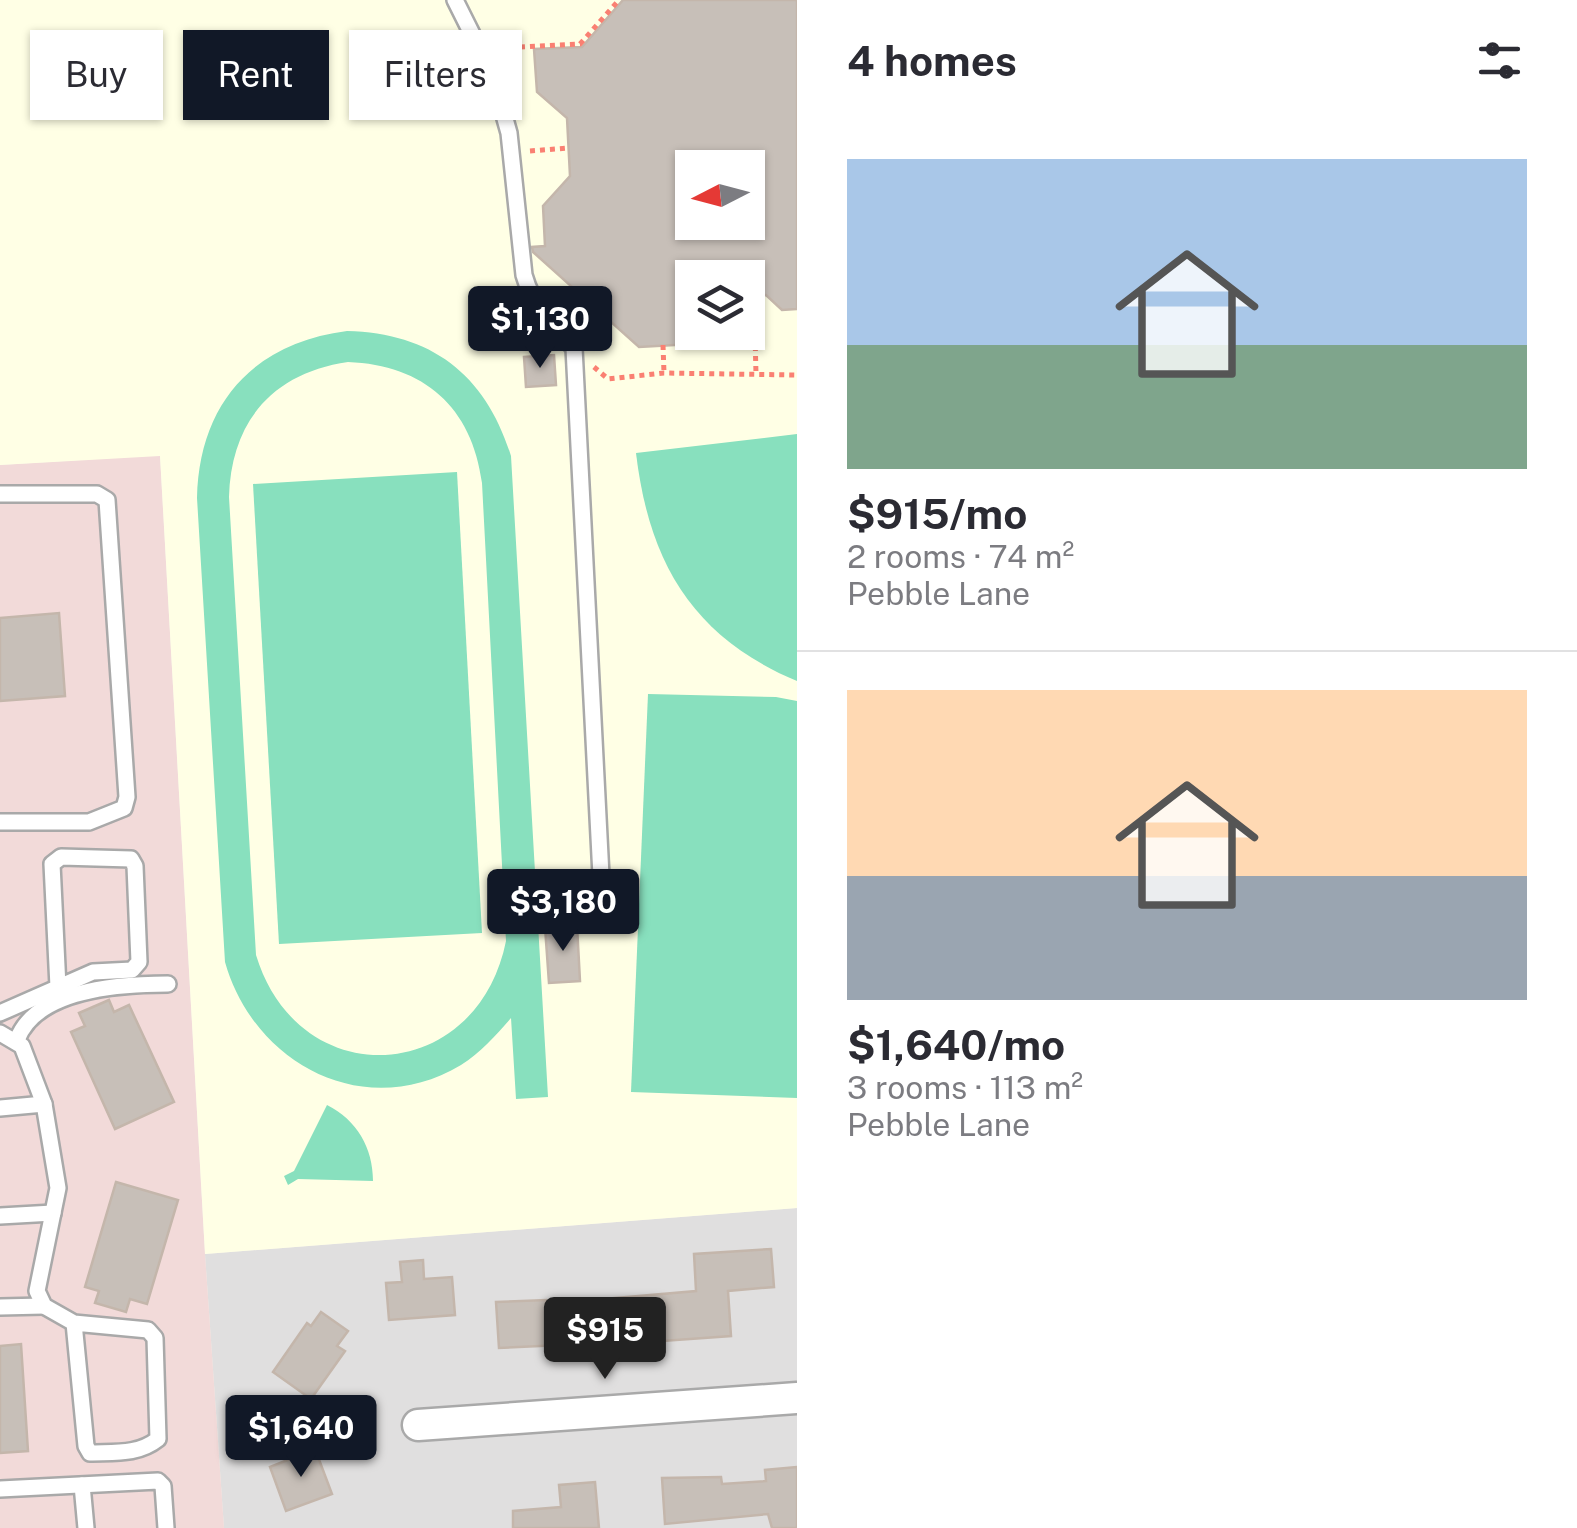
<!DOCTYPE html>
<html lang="en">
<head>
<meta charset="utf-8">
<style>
  :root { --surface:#fff; --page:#f2f2f3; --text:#2b2b33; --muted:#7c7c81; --line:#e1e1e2; --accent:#111827 }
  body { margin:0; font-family:"Public Sans",sans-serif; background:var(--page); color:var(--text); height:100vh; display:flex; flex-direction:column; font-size:38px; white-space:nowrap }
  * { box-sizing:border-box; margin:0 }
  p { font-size:32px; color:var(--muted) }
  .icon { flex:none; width:55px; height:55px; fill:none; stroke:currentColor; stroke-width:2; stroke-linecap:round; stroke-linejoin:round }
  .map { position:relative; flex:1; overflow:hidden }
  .drawer { display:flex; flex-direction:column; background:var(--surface); width:780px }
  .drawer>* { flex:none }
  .hud { position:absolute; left:30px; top:30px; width:615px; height:90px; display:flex; gap:20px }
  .needle { width:65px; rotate:264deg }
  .tools { position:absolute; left:675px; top:150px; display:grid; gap:20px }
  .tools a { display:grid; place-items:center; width:90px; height:90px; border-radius:0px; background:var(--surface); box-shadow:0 2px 8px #0004; font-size:50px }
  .price { position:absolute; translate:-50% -85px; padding:0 22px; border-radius:10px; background:var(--accent); color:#fff; font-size:32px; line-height:65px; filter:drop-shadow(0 2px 5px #0008) }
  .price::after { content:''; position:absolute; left:50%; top:60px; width:30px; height:22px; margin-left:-15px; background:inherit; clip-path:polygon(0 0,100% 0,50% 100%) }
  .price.current { background:#222; color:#fff }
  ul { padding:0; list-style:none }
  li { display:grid; align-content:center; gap:20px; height:530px; padding:0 50px }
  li+li { border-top:2px solid var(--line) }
  li span { display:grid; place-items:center; height:310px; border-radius:0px; color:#555 }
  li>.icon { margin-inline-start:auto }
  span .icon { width:180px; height:180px; fill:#fffc; stroke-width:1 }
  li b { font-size:42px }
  h2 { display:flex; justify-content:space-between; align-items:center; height:120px; padding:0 50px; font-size:42px }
  .tag { padding:0 35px; border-radius:0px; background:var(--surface); box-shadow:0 2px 8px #0004; font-size:35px; line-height:90px }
  .tag.current { background:var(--accent); color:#fff }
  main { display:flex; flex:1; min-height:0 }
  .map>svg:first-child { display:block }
  .residential { fill:#e0dfdf }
  .commercial { fill:#f2dad9 }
  .education { fill:#ffffe5; fill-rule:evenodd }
  .pitch { fill:#88e0be; fill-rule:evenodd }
  .building { fill:#c7bfb8; stroke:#c4b6ab; stroke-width:2.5; fill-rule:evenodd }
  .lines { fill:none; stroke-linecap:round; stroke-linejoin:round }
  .service-casing { stroke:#a9a9a9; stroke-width:20 }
  .minor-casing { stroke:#a9a9a9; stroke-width:35 }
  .path { stroke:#fa8072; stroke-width:5; stroke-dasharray:5 5; stroke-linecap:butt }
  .service { stroke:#fff; stroke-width:15 }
  .minor { stroke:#fff; stroke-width:30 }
</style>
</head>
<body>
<main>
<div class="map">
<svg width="797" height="1528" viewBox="0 0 797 1528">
  <rect width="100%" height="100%" fill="#f2efe9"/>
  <path class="residential" d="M 797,1208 L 797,1528 L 224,1528 L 205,1254 Z"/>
  <path class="commercial" d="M 160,455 L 205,1254 L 224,1528 L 0,1528 L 0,465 Z"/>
  <path class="education" d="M 0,0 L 797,0 L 797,1208 L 205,1254 L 160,456 L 0,465 ZM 692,168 L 748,168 L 748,222 L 692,222 ZM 692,278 L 748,278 L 748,332 L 692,332 Z"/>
  <g class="pitch">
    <path d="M 347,331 C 432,333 486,375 511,456 L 548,1097 L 516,1099 L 511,1018 C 496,1035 481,1052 461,1065 C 364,1123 254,1064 225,962 L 197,498 C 199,404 253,343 347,331 ZM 348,362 C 424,365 472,407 482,483 L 506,941 C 477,1085 299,1096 256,955 L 229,497 C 231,421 273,373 348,362 Z"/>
    <path d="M 797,434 L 797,681 C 692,637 649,562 636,453 Z"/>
    <path d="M 457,472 L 482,933 L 279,944 L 253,484 Z"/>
    <path d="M 648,694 L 776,697 L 797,701 L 797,1098 L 631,1092 Z"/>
    <path d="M 327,1105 C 357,1120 373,1148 373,1181 L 298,1179 L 288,1185 L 284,1176 L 294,1171 Z"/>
  </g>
  <g class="building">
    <path d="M 623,0 L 797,0 L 797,309 L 782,310 L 766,295 L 748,296 L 748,278 L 692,278 L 692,344 L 639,347 L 533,252 L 532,247 L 545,246 L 543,206 L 570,176 L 567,118 L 537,92 L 534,49 L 582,47 ZM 692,168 L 748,168 L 748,222 L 692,222 Z"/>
    <path d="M 554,355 L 556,385 L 526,387 L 524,357 Z"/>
    <path d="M 59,613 L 65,696 L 0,701 L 0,618 Z"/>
    <path d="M 577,925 L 580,981 L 549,983 L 545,927 Z"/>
    <path d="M 109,1000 L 114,1012 L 129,1005 L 174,1102 L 115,1129 L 71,1032 L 85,1026 L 79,1013 Z"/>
    <path d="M 116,1182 L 178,1200 L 147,1304 L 130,1299 L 126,1312 L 95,1303 L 99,1291 L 85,1287 Z"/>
    <path d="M 771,1249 L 774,1287 L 728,1291 L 731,1336 L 621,1344 L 621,1336 L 561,1341 L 561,1345 L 499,1348 L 496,1302 L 546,1300 L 546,1304 L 696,1291 L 694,1254 Z"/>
    <path d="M 423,1260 L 424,1279 L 452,1277 L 455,1315 L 389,1320 L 386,1283 L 402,1282 L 400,1262 Z"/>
    <path d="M 321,1312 L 348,1331 L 337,1346 L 345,1351 L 311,1399 L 273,1372 L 307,1323 L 311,1326 Z"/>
    <path d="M 21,1344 L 28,1451 L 0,1453 L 0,1346 Z"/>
    <path d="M 315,1449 L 332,1494 L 286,1511 L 270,1467 Z"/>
    <path d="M 797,1467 L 797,1528 L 772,1528 L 768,1514 L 665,1524 L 662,1478 L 721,1477 L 722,1484 L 766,1481 L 765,1470 Z"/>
    <path d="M 595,1482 L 599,1528 L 513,1528 L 513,1511 L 561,1507 L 559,1485 Z"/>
  </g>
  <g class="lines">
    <g class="service-casing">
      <g id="service">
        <path d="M 455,0 L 493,76 L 509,133 L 524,275 C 533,307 551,325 574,348 L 603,915"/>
        <path d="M 0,494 L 97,494 L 107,500 L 127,797 L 124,808 L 89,822 L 0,822"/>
        <path d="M 0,1013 L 93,972 L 132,970 L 139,962 L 135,866 L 131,859 L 61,857 L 52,864 L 58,987"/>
        <path d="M 0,1033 L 22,1046 L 44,1104 L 58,1188 L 37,1291 L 44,1306 L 74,1323 L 148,1330 L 155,1338 L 158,1439 C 138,1455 115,1452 90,1453 L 86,1446 L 74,1323"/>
        <path d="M 17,1040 C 36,989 121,984 168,984"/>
        <path d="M 0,1108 L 44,1104"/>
        <path d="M 0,1216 L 53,1213"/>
        <path d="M 0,1307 L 44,1306"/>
        <path d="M 82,1485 L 86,1528"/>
        <path d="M 0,1489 L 158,1481 L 163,1486 L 166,1528"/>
      </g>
    </g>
    <g class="minor-casing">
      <path id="minor" d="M 418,1425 L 797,1398"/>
    </g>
    <g class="path">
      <path d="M 500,48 L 580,44 L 619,0"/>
      <path d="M 530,151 L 569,148"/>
      <path d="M 754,296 L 756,374"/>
      <path d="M 560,306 L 574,289"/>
      <path d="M 663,345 L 664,373"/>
      <path d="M 594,367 L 608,379 L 664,373 L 797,375"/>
    </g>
    <use href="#service" class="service"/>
    <use href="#minor" class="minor"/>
  </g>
</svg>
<div class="tools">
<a><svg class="needle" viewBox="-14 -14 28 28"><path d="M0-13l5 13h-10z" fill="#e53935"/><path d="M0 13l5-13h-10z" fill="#7c7c81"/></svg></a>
<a><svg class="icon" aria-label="layers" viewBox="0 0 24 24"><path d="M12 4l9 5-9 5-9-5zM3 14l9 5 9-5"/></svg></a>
</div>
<b class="price" style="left:540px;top:371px">$1,130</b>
<b class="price" style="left:563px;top:954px">$3,180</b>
<b class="price current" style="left:605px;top:1382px">$915</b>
<b class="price" style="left:301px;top:1480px">$1,640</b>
<div class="hud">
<a class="tag">Buy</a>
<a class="tag current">Rent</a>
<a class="tag">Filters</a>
</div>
</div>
<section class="drawer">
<h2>4 homes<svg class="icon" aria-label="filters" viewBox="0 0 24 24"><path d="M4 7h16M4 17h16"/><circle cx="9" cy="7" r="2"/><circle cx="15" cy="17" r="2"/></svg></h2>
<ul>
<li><span style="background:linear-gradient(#a9c7e8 60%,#7fa58c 0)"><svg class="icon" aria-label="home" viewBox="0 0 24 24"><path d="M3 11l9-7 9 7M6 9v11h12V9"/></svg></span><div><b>$915/mo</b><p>2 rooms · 74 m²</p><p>Pebble Lane</p></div></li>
<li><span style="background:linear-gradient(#ffd9b3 60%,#9aa5b1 0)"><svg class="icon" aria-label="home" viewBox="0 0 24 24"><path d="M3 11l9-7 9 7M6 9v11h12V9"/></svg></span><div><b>$1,640/mo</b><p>3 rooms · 113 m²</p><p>Pebble Lane</p></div></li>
</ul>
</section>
</main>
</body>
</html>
